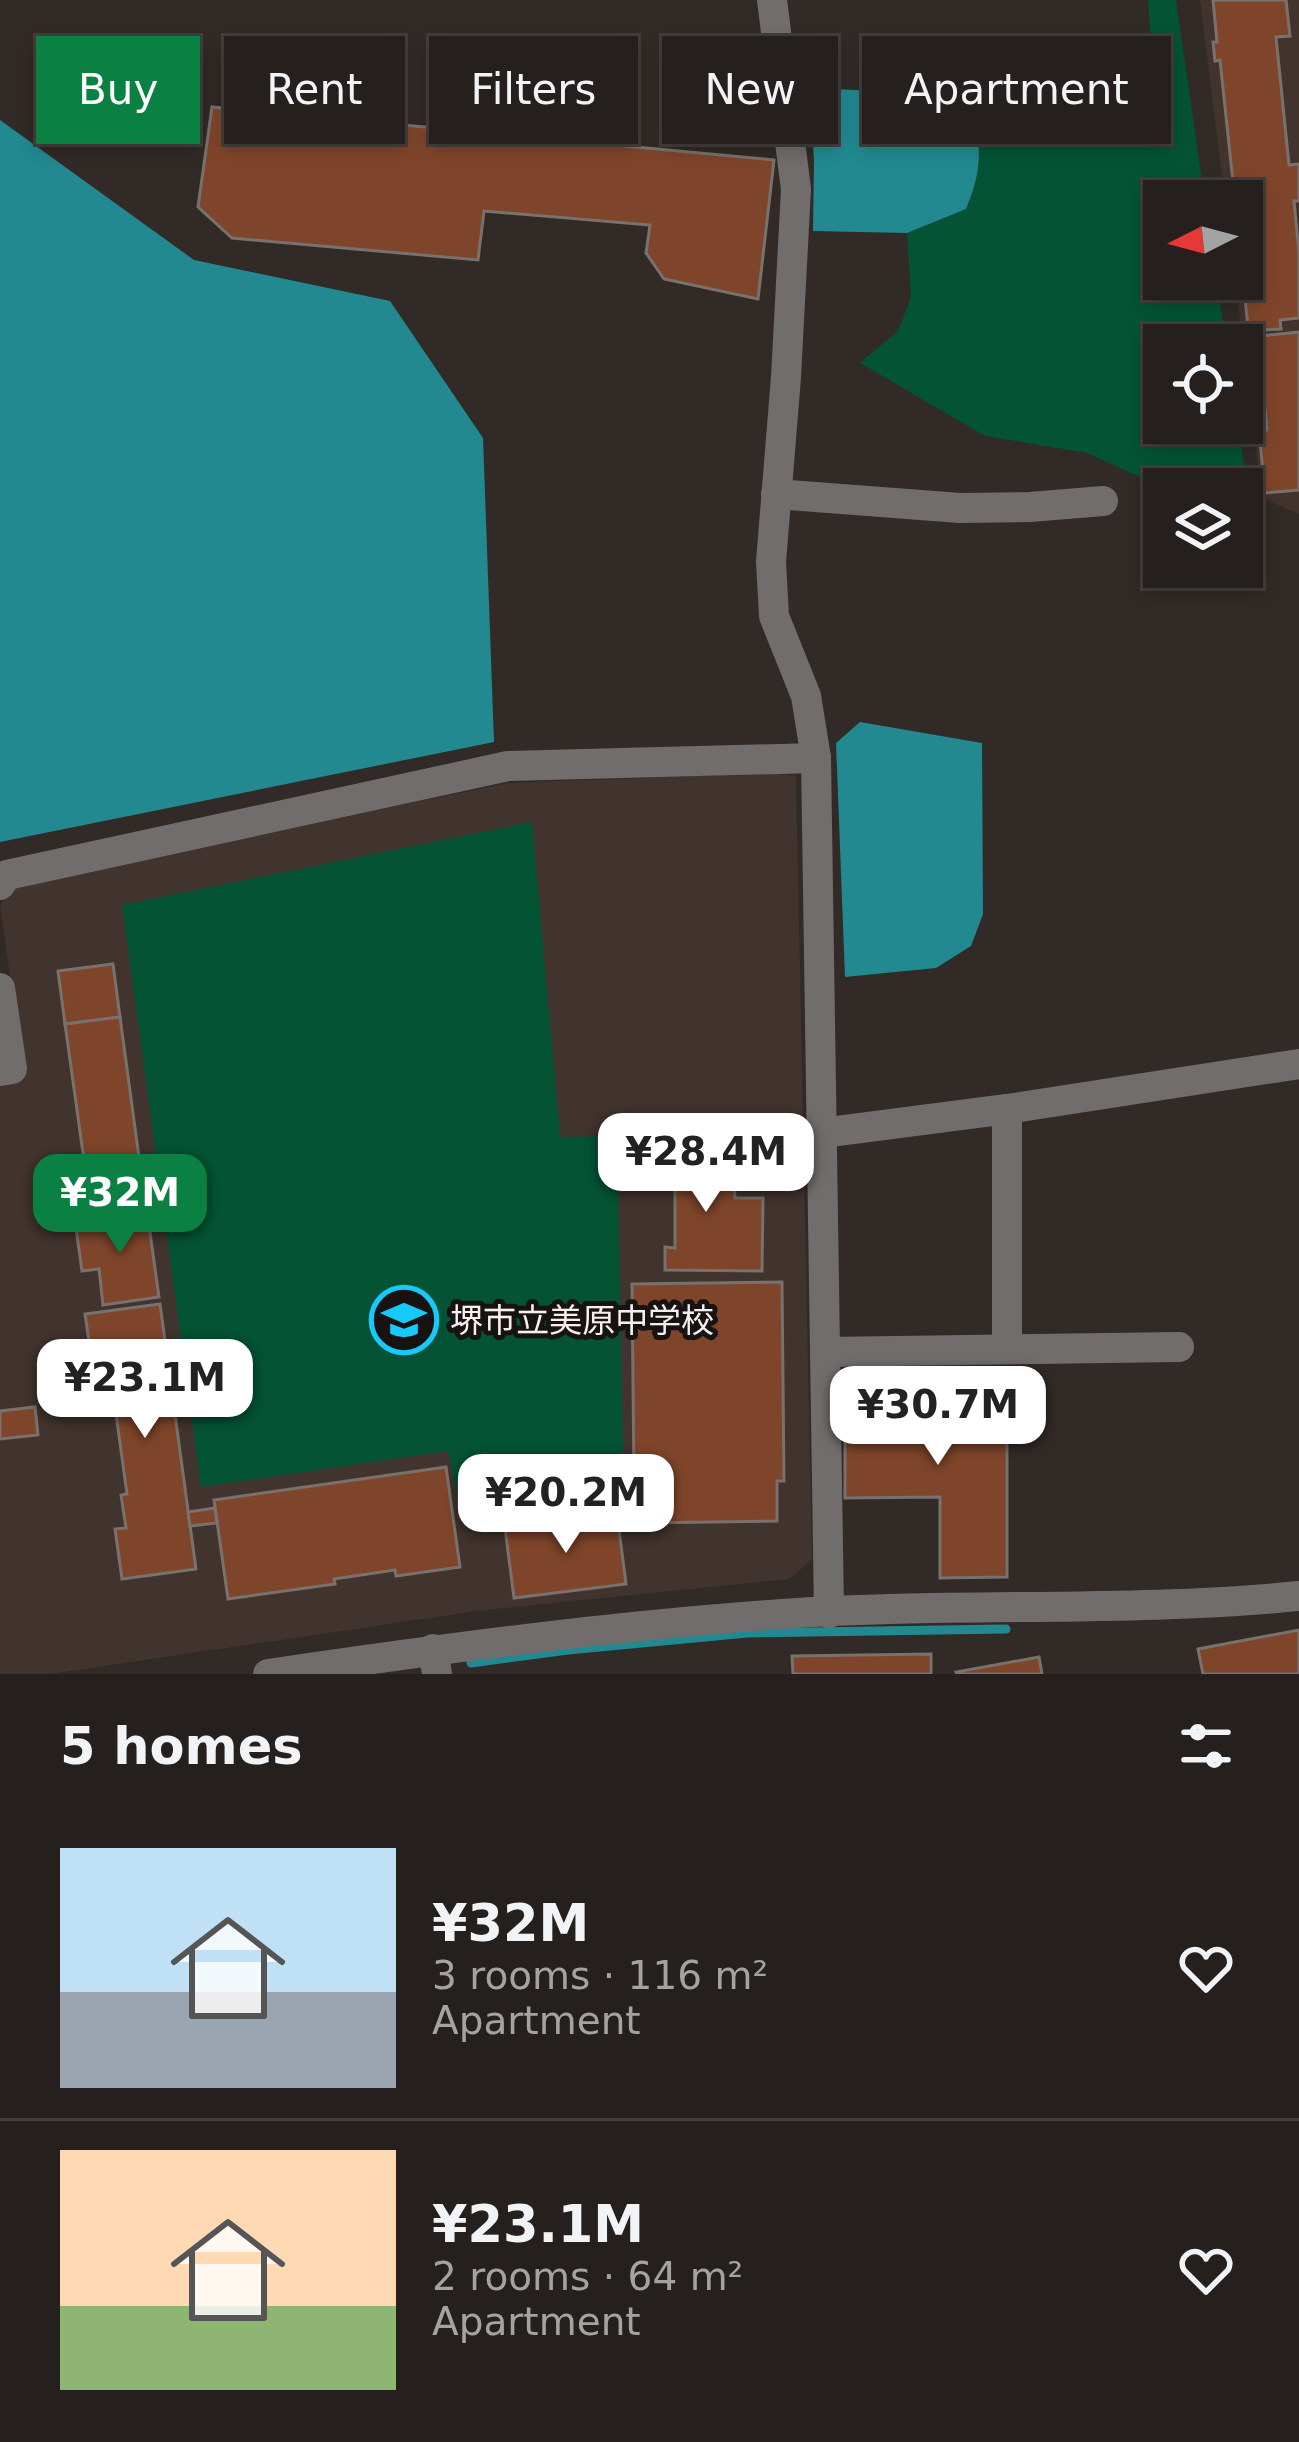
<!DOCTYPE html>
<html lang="en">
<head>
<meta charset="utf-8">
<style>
  :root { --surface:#25201d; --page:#312d2a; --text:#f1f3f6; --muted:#a3a3a4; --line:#423e3b; --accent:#0b8043 }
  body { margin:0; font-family:"DejaVu Sans","Noto Sans JP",sans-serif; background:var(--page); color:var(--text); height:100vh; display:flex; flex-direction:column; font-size:45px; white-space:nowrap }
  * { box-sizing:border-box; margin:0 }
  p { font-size:39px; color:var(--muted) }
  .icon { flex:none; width:66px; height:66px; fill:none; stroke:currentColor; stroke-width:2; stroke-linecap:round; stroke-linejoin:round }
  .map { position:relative; height:1674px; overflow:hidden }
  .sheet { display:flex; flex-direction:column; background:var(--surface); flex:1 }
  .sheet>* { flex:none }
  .guide { position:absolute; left:36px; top:36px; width:1227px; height:108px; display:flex; gap:24px }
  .needle { width:78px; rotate:264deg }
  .controls { position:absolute; left:1143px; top:180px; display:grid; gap:24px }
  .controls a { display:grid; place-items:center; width:120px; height:120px; border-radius:0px; background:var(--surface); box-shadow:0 6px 18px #0003,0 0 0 3px var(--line); font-size:60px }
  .price { position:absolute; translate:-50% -102px; padding:0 27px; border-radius:24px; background:#fff; color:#222; font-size:39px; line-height:78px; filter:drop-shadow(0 3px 6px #0008) }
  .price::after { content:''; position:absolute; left:50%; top:72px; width:36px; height:27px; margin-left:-18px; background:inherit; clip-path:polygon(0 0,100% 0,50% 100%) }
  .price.active { background:var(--accent); color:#fff }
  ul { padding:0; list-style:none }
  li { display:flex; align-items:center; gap:36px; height:300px; padding:0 60px }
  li+li { border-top:3px solid var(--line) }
  li span { display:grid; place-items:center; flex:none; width:336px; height:240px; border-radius:0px; color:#555 }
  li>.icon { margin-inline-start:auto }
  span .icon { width:144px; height:144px; fill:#fffc; stroke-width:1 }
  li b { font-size:51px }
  h2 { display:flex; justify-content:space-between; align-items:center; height:144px; padding:0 60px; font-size:51px }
  .pill { padding:0 42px; border-radius:0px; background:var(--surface); box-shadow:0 6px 18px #0003,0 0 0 3px var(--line); font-size:42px; line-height:108px }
  .pill.active { background:var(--accent); color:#fff }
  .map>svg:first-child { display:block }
  .built { fill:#41332e }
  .green { fill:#035334 }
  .water { fill:#228991 }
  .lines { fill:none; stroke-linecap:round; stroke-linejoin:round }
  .stream { stroke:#228991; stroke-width:9 }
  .building { fill:#7f452a; stroke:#79716d; stroke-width:3 }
  .minor { stroke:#726d6d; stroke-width:30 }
  .tertiary { stroke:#726d6d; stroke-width:30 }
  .labels { text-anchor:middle; stroke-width:10; stroke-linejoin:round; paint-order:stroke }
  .poi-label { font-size:33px; fill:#f5f0ee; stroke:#171312; text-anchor:start }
</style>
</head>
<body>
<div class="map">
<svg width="1299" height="1674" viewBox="0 0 1299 1674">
  <rect width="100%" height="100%" fill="#312a27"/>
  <g class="built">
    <path d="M 1200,0 L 1299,0 L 1299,514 L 1262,498 L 1235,279 L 1242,279 L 1242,201 L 1225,201 Z"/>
    <path d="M 771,773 L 796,776 L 812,1560 L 789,1579 L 477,1611 L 50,1674 L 0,1674 L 0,1081 L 24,1077 L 0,905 L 12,885 L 508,783 Z"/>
  </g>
  <g class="green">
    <path d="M 1148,0 L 1176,0 L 1205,201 L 1164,201 L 1164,279 L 1217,279 L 1226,345 L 1164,345 L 1164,423 L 1238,423 L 1249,499 L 1242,501 L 1242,489 L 1164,489 L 1164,499 L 1142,478 L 1087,453 L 985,436 L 860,363 L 898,331 L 911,297 L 907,233 L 966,209 C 986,161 979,144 967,95 L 1028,130 L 1070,108 L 1079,72 L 1129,81 L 1153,73 Z"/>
    <path d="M 532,822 L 560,1137 L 617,1136 L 624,1492 L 458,1499 L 448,1451 L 201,1487 L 122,905 Z"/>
  </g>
  <g class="water">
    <path d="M 809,88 L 967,95 C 981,141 985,164 966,209 L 907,233 L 813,231 L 814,160 Z"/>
    <path d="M 0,120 L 194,260 L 390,301 L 483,438 L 494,742 L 0,842 Z"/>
    <path d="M 860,722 L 982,743 L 983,914 L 971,946 L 936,968 L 845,977 L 836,743 Z"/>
  </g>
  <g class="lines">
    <path class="stream" d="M 471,1663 L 568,1650 L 747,1633 L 1006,1629"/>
  </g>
  <g class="building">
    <path d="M 1213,0 L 1286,0 L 1290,36 L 1276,37 L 1289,165 L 1299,164 L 1299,201 L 1294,201 L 1299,253 L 1299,318 L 1280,320 L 1281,329 L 1261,330 L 1262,335 L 1249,337 L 1242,270 L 1242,201 L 1235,201 L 1220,60 L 1215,61 L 1213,42 L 1217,42 Z"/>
    <path d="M 212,107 L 774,160 L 758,299 L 664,279 L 646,253 L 650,225 L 484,211 L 478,260 L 232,238 L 198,207 Z"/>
    <path d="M 1299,332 L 1299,490 L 1265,493 L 1259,431 L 1267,430 L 1265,408 L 1256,409 L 1249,337 Z"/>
    <path d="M 113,964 L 120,1017 L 65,1024 L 58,971 Z"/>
    <path d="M 120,1017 L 141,1172 L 136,1173 L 138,1190 L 89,1196 L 65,1024 Z"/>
    <path d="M 631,1156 L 715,1157 L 715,1171 L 729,1172 L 734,1175 L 735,1198 L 763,1198 L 762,1271 L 665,1270 L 665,1247 L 675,1248 L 675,1186 L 647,1185 L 646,1178 L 631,1178 Z"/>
    <path d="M 147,1211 L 159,1297 L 103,1305 L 99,1269 L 82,1271 L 75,1221 Z"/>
    <path d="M 782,1282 L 784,1481 L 777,1481 L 777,1521 L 645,1523 L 645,1482 L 634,1482 L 632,1284 Z"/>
    <path d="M 160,1304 L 196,1569 L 122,1579 L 115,1529 L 126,1528 L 121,1495 L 127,1494 L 113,1392 L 108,1393 L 103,1361 L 92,1362 L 85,1314 Z"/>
    <path d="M 885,1389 L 944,1389 L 944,1395 L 1007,1395 L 1007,1577 L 940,1578 L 940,1497 L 845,1498 L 845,1401 L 885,1401 Z"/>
    <path d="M 35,1407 L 38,1435 L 0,1439 L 0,1411 Z"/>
    <path d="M 446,1467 L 460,1567 L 396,1576 L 395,1570 L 334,1579 L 335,1584 L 228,1599 L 214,1500 Z"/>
    <path d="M 215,1508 L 217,1523 L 190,1526 L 188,1512 Z"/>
    <path d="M 617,1514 L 626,1584 L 514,1598 L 505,1528 Z"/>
    <path d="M 1299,1630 L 1299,1674 L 1203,1674 L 1198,1649 Z"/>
    <path d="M 931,1654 L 931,1674 L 793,1674 L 792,1656 Z"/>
    <path d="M 1039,1657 L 1042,1674 L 957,1674 L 956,1672 Z"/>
  </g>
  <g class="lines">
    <g class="minor">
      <path d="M 776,494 L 960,508 L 1030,507 L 1103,501"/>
      <path d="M 0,885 L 7,875 L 508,766 L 816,758"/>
      <path d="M 0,988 L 12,1069 L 0,1071"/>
      <path d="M 822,1133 L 1007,1109 L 1299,1064"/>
      <path d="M 1007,1349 L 1007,1109"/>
      <path d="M 826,1352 L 1179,1347"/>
      <path d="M 433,1649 L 437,1674"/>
    </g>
    <g class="tertiary">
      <path d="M 772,0 L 796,189 L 786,377 L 771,562 L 774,616 L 806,696 L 816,758 L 829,1613"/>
      <path d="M 268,1674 C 439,1649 610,1626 782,1614 C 954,1602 1127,1613 1299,1596"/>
    </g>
  </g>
  <defs>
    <g id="school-ring" transform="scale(3.45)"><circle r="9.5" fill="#171312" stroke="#17cafb" stroke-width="1.5"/><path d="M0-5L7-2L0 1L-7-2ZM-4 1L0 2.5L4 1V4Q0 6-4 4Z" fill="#17cafb"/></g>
  </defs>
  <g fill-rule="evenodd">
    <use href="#school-ring" x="404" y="1320"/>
  </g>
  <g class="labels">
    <g class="poi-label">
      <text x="450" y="1332">堺市立美原中学校</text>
    </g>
  </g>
</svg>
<div class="controls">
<a><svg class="needle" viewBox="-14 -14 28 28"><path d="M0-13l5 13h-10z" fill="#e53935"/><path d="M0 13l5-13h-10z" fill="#a3a3a4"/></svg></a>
<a><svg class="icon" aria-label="locate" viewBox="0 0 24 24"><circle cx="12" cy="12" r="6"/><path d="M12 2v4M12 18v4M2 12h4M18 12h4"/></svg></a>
<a><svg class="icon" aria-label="layers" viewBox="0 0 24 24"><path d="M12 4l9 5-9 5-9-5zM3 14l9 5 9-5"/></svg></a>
</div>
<b class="price" style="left:706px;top:1215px">¥28.4M</b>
<b class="price active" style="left:120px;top:1256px">¥32M</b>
<b class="price" style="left:145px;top:1441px">¥23.1M</b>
<b class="price" style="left:938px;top:1468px">¥30.7M</b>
<b class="price" style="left:566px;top:1556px">¥20.2M</b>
<div class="guide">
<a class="pill active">Buy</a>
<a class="pill">Rent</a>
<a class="pill">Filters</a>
<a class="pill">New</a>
<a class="pill">Apartment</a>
</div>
</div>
<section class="sheet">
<h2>5 homes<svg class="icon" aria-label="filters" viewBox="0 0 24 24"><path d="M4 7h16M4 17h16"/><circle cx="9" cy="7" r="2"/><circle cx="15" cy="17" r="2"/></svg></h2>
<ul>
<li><span style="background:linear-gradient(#bfe0f5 60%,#9aa5b1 0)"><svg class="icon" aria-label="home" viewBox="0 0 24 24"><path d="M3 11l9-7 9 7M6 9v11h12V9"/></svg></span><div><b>¥32M</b><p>3 rooms · 116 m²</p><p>Apartment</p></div><svg class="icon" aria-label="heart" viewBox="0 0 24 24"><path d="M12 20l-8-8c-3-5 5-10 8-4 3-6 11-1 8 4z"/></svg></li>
<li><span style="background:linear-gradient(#ffd9b3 65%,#8fb573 0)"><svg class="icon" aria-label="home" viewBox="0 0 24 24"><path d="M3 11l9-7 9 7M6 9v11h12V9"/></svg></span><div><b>¥23.1M</b><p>2 rooms · 64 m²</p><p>Apartment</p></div><svg class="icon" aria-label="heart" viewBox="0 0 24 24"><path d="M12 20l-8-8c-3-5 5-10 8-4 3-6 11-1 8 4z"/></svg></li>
</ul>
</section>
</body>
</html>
